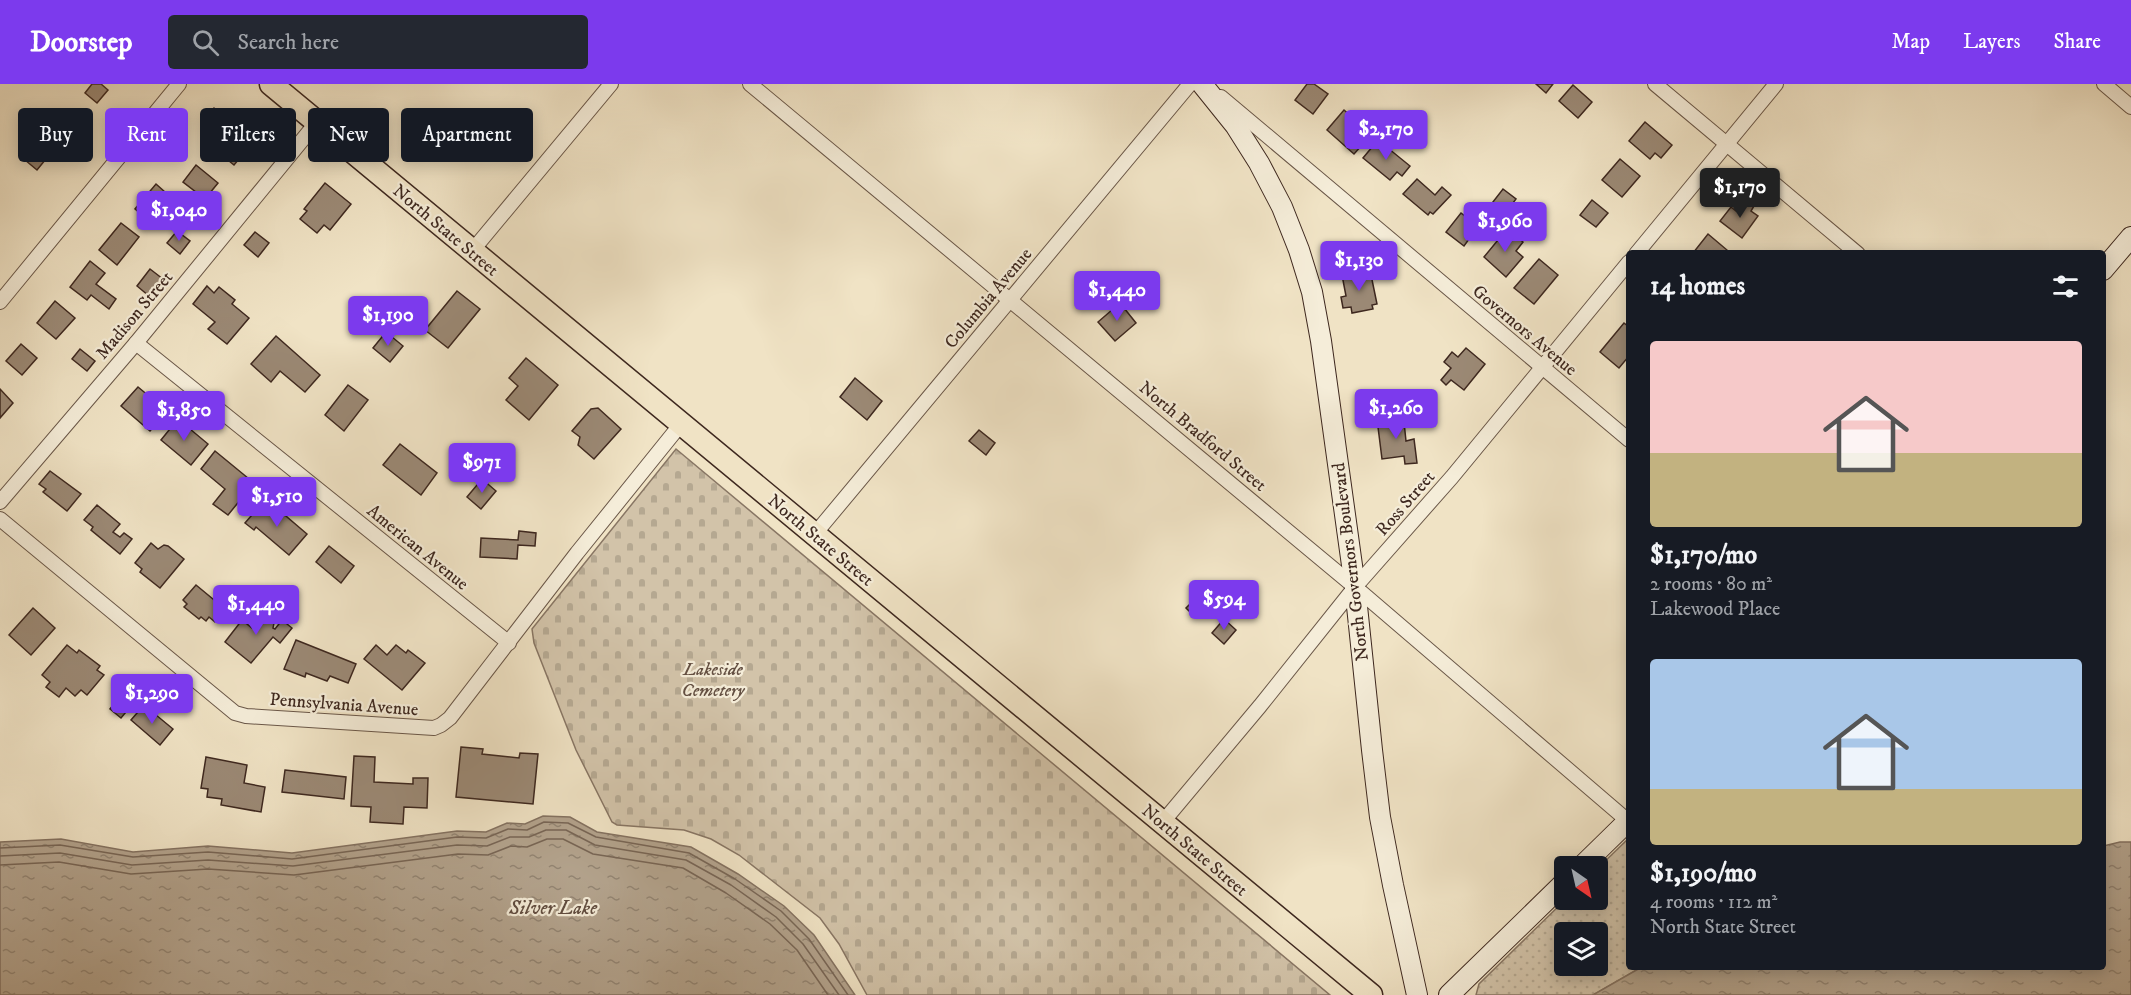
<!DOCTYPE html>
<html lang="en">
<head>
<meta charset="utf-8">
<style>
  :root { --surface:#171b24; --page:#242831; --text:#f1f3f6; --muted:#9ea1a6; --accent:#7c3aed }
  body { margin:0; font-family:"IM FELL DW Pica",serif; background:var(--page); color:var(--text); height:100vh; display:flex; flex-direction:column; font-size:22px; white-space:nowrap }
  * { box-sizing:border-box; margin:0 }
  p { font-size:20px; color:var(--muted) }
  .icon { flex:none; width:33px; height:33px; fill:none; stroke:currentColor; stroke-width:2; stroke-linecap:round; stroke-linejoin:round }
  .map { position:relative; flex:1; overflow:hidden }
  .sheet { position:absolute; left:1626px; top:166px; width:480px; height:720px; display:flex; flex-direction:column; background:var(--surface); border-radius:6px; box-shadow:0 3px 15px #0003 }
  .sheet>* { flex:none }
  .banner { position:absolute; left:18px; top:24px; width:570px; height:54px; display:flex; gap:12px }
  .needle { width:39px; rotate:146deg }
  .tools { position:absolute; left:1554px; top:772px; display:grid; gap:12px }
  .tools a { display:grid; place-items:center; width:54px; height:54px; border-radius:6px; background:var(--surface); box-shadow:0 3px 15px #0003; font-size:30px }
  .price { position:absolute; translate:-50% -51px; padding:0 14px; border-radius:6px; background:var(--accent); color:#fff; font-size:20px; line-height:39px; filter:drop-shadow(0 2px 3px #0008) }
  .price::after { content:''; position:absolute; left:50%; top:36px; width:18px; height:14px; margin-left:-9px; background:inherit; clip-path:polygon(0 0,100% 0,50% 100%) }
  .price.selected { background:#222; color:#fff }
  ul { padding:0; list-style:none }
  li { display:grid; align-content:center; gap:12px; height:318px; padding:0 24px }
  li span { display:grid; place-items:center; height:186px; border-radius:6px; color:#555 }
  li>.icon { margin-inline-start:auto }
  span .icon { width:108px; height:108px; fill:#fffc; stroke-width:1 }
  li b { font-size:26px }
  h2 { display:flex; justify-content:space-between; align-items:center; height:72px; padding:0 24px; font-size:26px }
  .pill { padding:0 21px; border-radius:6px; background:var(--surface); box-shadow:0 3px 15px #0003; font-size:21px; line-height:54px }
  .pill.selected { background:var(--accent); color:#fff }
  header { display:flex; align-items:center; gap:36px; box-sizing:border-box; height:84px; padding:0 30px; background:var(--accent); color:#fff }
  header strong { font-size:28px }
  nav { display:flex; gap:33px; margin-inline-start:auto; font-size:21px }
  .search { width:420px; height:54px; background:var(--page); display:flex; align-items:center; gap:15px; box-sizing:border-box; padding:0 21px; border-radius:6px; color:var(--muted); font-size:22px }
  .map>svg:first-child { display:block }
  .grass { fill:url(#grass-dots); stroke:#887664; stroke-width:1.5; fill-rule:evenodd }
  .cemetery { fill:url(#cemetery-stones); stroke:#887664; stroke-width:1.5 }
  .water { fill:url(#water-ripples); stroke:#847261; stroke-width:1.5 }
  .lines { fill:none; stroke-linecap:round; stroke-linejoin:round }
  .shore { stroke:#786656; stroke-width:1.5 }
  .building { fill:#9b8975; stroke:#3e281f; stroke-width:1.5 }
  .street-casing { stroke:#6a5748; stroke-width:16 }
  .secondary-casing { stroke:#3e281f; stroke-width:22 }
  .primary-casing { stroke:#3e281f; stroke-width:25 }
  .street { stroke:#f5edd9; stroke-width:14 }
  .secondary { stroke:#f5edd9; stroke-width:20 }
  .primary { stroke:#f0e3c5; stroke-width:22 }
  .labels { text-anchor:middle; stroke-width:4.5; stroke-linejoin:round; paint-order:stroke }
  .street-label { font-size:18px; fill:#3e281f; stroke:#f5edd9 }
  .park-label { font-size:18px; font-style:italic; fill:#634f42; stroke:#f5edd9 }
  .water-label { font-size:20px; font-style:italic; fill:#614d40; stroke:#f5edd9 }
</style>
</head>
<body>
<header>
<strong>Doorstep</strong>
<div class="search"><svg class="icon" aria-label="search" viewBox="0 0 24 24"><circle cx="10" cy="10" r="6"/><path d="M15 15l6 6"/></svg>Search here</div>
<nav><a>Map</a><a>Layers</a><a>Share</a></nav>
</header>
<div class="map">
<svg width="2131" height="911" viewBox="0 0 2131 911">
  <defs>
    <pattern id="grass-dots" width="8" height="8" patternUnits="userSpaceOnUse" patternTransform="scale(1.5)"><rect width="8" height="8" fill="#d2c3a9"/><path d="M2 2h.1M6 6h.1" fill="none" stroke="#b5a891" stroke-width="1.8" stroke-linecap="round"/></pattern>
    <pattern id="cemetery-stones" width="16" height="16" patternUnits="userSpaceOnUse" patternTransform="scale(1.5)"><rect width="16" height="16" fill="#d2c3a9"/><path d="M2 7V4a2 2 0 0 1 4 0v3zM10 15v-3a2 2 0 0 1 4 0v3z" fill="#b5a891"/></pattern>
    <pattern id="water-ripples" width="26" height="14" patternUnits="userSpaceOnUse" patternTransform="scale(1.5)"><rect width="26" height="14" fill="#b3a38d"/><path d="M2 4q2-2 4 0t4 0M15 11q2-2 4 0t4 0" fill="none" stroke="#938573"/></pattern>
  </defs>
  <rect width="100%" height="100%" fill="#f0e3c5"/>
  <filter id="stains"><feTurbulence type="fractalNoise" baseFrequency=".00333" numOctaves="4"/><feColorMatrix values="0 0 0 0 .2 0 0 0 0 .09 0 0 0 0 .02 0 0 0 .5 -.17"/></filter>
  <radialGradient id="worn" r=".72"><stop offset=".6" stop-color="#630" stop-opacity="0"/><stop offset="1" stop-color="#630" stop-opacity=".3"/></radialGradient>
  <path class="grass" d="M 1629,754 L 1629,884 L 1640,884 L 1593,911 L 1476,911 L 1479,900 L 1565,816 L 1598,816 L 1598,784 ZM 1564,849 L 1598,849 L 1598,882 L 1564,882 Z"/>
  <path class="cemetery" d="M 676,365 L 1330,911 L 867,911 L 839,860 L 820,834 L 739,771 L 711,755 L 684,746 L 617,741 L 612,738 L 576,666 L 534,559 L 532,545 Z"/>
  <g class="water">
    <path d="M 543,732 L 570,733 L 597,748 L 691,763 L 738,790 L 784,822 L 814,851 L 855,911 L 0,911 L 0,758 L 61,755 L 133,768 L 208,762 L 292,769 L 457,747 L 486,748 L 507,739 L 525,740 Z"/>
    <path d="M 2120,758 L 2131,758 L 2131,911 L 1593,911 L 1640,884 L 2103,884 L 2103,762 Z"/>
  </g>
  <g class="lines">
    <g class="shore">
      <path d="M 0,764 L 60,761 L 133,773 L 208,768 L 292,775 L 457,753 L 486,754 L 508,745 L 527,746 L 544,738 L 568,739 L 596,753 L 689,769 L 735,795 L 781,827 L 809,855 L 848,911"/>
      <path d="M 0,772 L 60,769 L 132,781 L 208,776 L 293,782 L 457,761 L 487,762 L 510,753 L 529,753 L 546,746 L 566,746 L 595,761 L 686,776 L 731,801 L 776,833 L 803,860 L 839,911"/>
      <path d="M 0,781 L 59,778 L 131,790 L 208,785 L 294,791 L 458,770 L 488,771 L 511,762 L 527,763 L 547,755 L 563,755 L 593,770 L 683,784 L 726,809 L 770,840 L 797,866 L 828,911"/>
    </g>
  </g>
  <g class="building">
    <path d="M 92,0 L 101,0 L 108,6 L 97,19 L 85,9 Z"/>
    <path d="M 1307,0 L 1314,0 L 1328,10 L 1313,30 L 1295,16 Z"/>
    <path d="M 1536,0 L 1553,0 L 1546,9 Z"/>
    <path d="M 1573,1 L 1592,18 L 1578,34 L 1559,17 Z"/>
    <path d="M 214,24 L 254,57 L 234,81 L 207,59 L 215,49 L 202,39 Z"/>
    <path d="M 1344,26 L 1359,39 L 1368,30 L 1380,41 L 1354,70 L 1327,46 Z"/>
    <path d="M 54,30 L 76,49 L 55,74 L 50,70 L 37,86 L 25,76 L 49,47 L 43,43 Z"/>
    <path d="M 1645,38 L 1672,61 L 1661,74 L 1655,69 L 1650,75 L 1629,57 Z"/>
    <path d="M 1378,56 L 1410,82 L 1402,92 L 1397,88 L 1390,96 L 1363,74 Z"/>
    <path d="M 1620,75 L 1640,92 L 1622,113 L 1602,96 Z"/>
    <path d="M 196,81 L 218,99 L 205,115 L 183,98 Z"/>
    <path d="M 1417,95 L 1435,111 L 1442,103 L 1451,111 L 1433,130 L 1430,128 L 1428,131 L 1403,110 Z"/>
    <path d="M 325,99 L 351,120 L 330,146 L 324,141 L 317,149 L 300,135 L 307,127 L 304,125 Z"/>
    <path d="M 156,100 L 165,108 L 160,114 L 165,119 L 158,127 L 163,132 L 154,141 L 135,125 Z"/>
    <path d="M 1503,105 L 1516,115 L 1498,139 L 1491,134 L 1481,147 L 1477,144 L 1464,162 L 1446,148 L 1461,129 L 1470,136 L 1480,123 L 1486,127 Z"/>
    <path d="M 1592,116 L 1608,129 L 1596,143 L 1580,131 Z"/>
    <path d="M 1747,117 L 1754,122 L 1751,127 L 1758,132 L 1742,154 L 1720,137 L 1731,123 L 1736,127 L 1741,120 L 1744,122 Z"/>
    <path d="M 121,139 L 139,153 L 117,181 L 99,166 Z"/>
    <path d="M 1507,145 L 1523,158 L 1516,167 L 1523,173 L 1506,193 L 1484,173 Z"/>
    <path d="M 177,147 L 190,157 L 180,170 L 167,159 Z"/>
    <path d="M 255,148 L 269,159 L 258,173 L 244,161 Z"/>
    <path d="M 1708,150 L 1727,166 L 1724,170 L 1693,169 Z"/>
    <path d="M 1539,175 L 1558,191 L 1534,220 L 1514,204 Z"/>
    <path d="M 90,177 L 105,189 L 96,200 L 116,215 L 109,225 L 91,211 L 87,216 L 70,203 Z"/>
    <path d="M 150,185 L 163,195 L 149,212 L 137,202 Z"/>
    <path d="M 1370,186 L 1377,220 L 1372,221 L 1373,225 L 1352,229 L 1351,223 L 1343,224 L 1341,213 L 1346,212 L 1342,191 Z"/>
    <path d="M 207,202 L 214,209 L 219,203 L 235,216 L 232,220 L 249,234 L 227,260 L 208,245 L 215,238 L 193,220 Z"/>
    <path d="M 457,207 L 480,225 L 448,264 L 425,246 Z"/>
    <path d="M 55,217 L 75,234 L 56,255 L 37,239 Z"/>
    <path d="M 1120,219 L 1136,239 L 1115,257 L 1098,238 Z"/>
    <path d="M 1624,239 L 1629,243 L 1629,272 L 1619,284 L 1600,268 Z"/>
    <path d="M 386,248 L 403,262 L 390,278 L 373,264 Z"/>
    <path d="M 276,252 L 320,291 L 305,308 L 280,287 L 271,298 L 251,280 Z"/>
    <path d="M 21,260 L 37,274 L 22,291 L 6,277 Z"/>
    <path d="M 1466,264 L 1485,280 L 1464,306 L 1451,296 L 1446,301 L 1441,296 L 1451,284 L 1444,278 L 1452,268 L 1458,273 Z"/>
    <path d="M 80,265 L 95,277 L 87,287 L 72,275 Z"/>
    <path d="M 526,274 L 558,301 L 529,336 L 506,316 L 518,302 L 509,294 Z"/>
    <path d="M 855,294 L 882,317 L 867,336 L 840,313 Z"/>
    <path d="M 348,301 L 368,316 L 344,347 L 325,331 Z"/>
    <path d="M 138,303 L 167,327 L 150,347 L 121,322 Z"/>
    <path d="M 0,305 L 13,319 L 0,334 Z"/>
    <path d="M 598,324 L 621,345 L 594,375 L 578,361 L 580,353 L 572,347 L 591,325 Z"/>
    <path d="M 1400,330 L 1401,339 L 1404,338 L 1406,357 L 1414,355 L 1417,379 L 1405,380 L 1404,372 L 1382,375 L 1378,343 L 1383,343 L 1382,332 Z"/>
    <path d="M 178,335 L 208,360 L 191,381 L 161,356 Z"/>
    <path d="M 979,346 L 995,359 L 986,371 L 969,357 Z"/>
    <path d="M 400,360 L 437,389 L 421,411 L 383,381 Z"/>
    <path d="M 215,367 L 254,399 L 228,431 L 213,420 L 225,405 L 201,385 Z"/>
    <path d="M 50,387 L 81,410 L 67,427 L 43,408 L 46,405 L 39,400 Z"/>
    <path d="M 482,395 L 496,407 L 481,425 L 467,413 Z"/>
    <path d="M 97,421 L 120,440 L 113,448 L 120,453 L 124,449 L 132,455 L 120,470 L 91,446 L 93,443 L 84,436 Z"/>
    <path d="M 273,421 L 307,450 L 289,471 L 256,443 L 254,446 L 245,439 L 258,424 L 265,430 Z"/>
    <path d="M 519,447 L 536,449 L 535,462 L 518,461 L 517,475 L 480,473 L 481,454 L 518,456 Z"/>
    <path d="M 151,459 L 158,465 L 164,461 L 168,462 L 184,475 L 160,504 L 140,488 L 142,485 L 135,479 Z"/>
    <path d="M 329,462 L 354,482 L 341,499 L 316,478 Z"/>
    <path d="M 196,501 L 219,520 L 222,517 L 229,522 L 215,538 L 209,533 L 206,537 L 201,533 L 199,535 L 184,523 L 187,520 L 183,516 Z"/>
    <path d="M 1191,519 L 1199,528 L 1195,533 L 1186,524 Z"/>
    <path d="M 33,524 L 55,544 L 31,571 L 9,551 Z"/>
    <path d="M 266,530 L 271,534 L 274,539 L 273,544 L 275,545 L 282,536 L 292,544 L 280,559 L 273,553 L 251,579 L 225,558 L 242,536 L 252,544 L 259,531 Z"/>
    <path d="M 1224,535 L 1236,546 L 1224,560 L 1212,549 Z"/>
    <path d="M 296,556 L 356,580 L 348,599 L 330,592 L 327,597 L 306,589 L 305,593 L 284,585 Z"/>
    <path d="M 67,561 L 77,569 L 79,566 L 100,582 L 97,586 L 104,591 L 87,611 L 81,606 L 75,612 L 66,604 L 59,613 L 46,603 L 50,598 L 42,591 Z"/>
    <path d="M 376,561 L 387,571 L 396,561 L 406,569 L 408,566 L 425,579 L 402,606 L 364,575 Z"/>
    <path d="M 129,602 L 140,611 L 121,634 L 110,625 Z"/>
    <path d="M 144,621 L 173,645 L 160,661 L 131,636 Z"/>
    <path d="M 461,663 L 483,665 L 482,670 L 519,674 L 520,669 L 538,670 L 533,720 L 456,713 Z"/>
    <path d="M 354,672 L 375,673 L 374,698 L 413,700 L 413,694 L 428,694 L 427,724 L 404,723 L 403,740 L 370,738 L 371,723 L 351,722 Z"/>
    <path d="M 206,673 L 247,681 L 244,699 L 265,703 L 261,728 L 221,721 L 222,715 L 207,713 L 208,705 L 201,704 Z"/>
    <path d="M 285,686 L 346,693 L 344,715 L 282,708 Z"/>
  </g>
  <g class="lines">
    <g class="street-casing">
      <g id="street">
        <path d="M 750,0 L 1355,503 L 1628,737"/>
        <path d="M 1655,0 L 1858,170"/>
        <path d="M 2104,0 L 2131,23"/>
        <path d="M 1221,13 L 1629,356"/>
        <path d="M 472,167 L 611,0"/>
        <path d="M 1636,170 L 1776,0"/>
        <path d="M 0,218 L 179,0"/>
        <path d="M 136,259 L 509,559"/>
        <path d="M 0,418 L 136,259 L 317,38"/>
        <path d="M 0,435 L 235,629 L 246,632 L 434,644 L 441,641 L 450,634 L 577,469 L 681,340"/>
        <path d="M 814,451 L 1190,0"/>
        <path d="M 1162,739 L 1260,622 L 1355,503 L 1452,393 L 1629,178"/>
      </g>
    </g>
    <g class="secondary-casing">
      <g id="secondary">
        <path d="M 1202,0 L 1235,41 L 1259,79 L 1282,123 L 1299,166 L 1312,208 L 1321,257 L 1355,503 L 1372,666 L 1380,733 L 1393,801 L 1417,911"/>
        <path d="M 2103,186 L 2131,153"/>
        <path d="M 1581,783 L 1629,736"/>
        <path d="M 1449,911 L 1564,799"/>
      </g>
    </g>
    <g class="primary-casing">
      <path id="primary" d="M 271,0 L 1371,911"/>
    </g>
    <use href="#street" class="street"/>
    <use href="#secondary" class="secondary"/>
    <use href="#primary" class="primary"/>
  </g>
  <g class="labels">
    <g class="street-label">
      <text transform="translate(446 146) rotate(40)" y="6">North State Street</text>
      <text transform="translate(988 214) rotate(-50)" y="6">Columbia Avenue</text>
      <text transform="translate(134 231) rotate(-50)" y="6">Madison Street</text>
      <text transform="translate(1525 246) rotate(40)" y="6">Governors Avenue</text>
      <text transform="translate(1203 352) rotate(40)" y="6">North Bradford Street</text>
      <text transform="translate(1405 419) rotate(-49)" y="6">Ross Street</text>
      <text transform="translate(821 456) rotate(40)" y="6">North State Street</text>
      <text transform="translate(418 463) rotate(39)" y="6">American Avenue</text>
      <text transform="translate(1350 478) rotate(-97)" y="6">North Governors Boulevard</text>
      <text transform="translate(344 620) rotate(4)" y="6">Pennsylvania Avenue</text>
      <text transform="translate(1195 766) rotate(40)" y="6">North State Street</text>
    </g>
    <g class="park-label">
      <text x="713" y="591">Lakeside<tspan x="713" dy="21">Cemetery</tspan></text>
    </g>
    <g class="water-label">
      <text x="553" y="830">Silver Lake</text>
    </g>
  </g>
  <rect width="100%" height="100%" filter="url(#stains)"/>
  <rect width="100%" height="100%" fill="url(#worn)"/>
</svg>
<div class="tools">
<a><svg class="needle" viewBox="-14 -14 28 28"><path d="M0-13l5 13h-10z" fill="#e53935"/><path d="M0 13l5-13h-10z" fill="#9ea1a6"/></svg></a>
<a><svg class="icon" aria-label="layers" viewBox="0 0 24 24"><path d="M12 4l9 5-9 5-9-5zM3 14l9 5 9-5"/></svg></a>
</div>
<b class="price" style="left:1386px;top:77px">$2,170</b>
<b class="price selected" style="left:1740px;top:135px">$1,170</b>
<b class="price" style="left:179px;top:158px">$1,040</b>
<b class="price" style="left:1505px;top:169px">$1,960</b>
<b class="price" style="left:1359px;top:208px">$1,130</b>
<b class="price" style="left:1117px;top:238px">$1,440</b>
<b class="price" style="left:388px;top:263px">$1,190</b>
<b class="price" style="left:1396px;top:356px">$1,260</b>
<b class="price" style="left:184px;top:358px">$1,850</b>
<b class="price" style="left:482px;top:410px">$971</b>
<b class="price" style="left:277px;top:444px">$1,510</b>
<b class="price" style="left:1224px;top:547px">$594</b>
<b class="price" style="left:256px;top:552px">$1,440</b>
<b class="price" style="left:152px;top:641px">$1,290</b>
<div class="banner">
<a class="pill">Buy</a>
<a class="pill selected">Rent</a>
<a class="pill">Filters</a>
<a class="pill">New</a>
<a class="pill">Apartment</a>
</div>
<section class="sheet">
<h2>14 homes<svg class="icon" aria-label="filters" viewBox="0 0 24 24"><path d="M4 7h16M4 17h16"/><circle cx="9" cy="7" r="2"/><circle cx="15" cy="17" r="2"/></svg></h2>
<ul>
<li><span style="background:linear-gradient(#f6c9c9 60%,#c2b280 0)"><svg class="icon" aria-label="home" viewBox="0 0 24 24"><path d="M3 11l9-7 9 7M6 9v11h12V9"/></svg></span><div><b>$1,170/mo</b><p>2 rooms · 80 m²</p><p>Lakewood Place</p></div></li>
<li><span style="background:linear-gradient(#a9c7e8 70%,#c2b280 0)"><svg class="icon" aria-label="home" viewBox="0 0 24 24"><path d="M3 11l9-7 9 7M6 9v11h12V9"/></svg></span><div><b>$1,190/mo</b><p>4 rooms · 112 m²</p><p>North State Street</p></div></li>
</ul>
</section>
</div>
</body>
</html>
